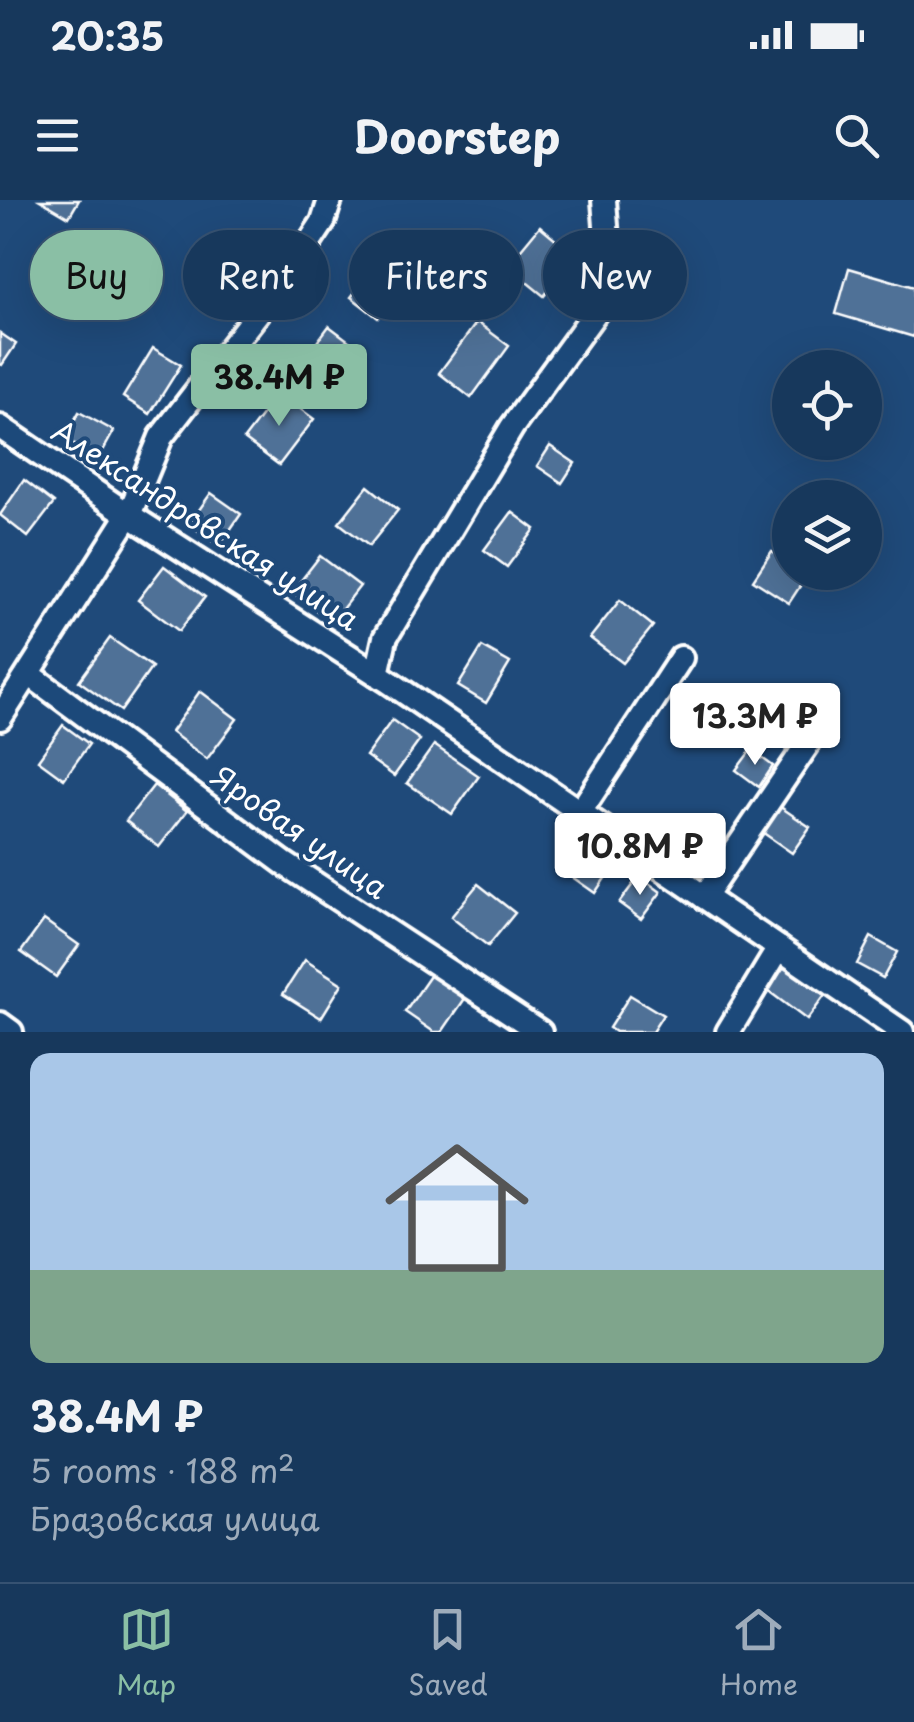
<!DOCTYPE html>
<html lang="en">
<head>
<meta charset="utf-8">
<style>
  :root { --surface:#17385c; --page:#203f62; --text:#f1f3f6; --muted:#9eacbb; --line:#365272; --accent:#8abfa5 }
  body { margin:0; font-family:"Playpen Sans",sans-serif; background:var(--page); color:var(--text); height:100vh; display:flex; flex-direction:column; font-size:38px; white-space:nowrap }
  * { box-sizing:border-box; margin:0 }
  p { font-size:32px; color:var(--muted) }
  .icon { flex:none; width:55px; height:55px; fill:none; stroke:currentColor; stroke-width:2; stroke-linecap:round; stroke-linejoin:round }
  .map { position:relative; height:832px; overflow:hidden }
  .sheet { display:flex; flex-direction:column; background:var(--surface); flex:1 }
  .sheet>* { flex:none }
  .guide { position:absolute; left:30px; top:30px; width:855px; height:90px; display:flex; gap:20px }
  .fabs { position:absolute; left:772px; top:150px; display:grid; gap:20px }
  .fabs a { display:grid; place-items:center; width:110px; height:110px; border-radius:50%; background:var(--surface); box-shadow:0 10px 40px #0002,0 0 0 2px var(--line); font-size:50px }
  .price { position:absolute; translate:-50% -85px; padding:0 22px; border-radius:10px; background:#fff; color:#222; font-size:32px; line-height:65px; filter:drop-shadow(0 2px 5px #0008) }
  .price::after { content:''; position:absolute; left:50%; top:60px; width:30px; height:22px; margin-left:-15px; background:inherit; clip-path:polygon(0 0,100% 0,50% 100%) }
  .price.current { background:var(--accent); color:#111 }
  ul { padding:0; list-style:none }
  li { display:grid; align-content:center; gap:20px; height:530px; padding:0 30px }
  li+li { border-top:2px solid var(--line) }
  li span { display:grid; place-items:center; height:310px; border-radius:20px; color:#555 }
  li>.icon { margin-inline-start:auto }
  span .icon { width:180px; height:180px; fill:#fffc; stroke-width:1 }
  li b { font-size:42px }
  .tag { padding:0 35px; border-radius:45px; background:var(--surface); box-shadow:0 10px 40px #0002,0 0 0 2px var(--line); font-size:35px; line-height:90px }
  .tag.current { background:var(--accent); color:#111 }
  .status { display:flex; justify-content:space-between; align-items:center; height:70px; padding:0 50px; background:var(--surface); direction:ltr }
  .status svg { height:28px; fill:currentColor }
  header { display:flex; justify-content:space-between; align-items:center; height:130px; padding:0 30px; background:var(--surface); font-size:45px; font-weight:700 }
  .tabs { display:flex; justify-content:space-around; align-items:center; height:140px; border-top:2px solid var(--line); background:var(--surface); font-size:28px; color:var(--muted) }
  .tabs a { display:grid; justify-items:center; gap:5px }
  .tabs .current { color:var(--accent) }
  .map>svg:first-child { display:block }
  .building { fill:#507197; stroke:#fff; stroke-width:2.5 }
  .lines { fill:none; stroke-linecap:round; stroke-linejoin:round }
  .minor-casing { stroke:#fff; stroke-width:30 }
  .minor { stroke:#1f4a7a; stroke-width:22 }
  .labels { text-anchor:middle; stroke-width:8; stroke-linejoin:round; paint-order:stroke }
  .street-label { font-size:30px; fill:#fff; stroke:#1f4a7a }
</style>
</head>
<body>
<div class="status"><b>20:35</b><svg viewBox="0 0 49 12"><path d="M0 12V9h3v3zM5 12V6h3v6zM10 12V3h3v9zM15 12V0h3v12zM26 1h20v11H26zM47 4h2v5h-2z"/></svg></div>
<header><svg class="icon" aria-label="menu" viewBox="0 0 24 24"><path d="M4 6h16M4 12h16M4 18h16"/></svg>Doorstep<svg class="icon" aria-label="search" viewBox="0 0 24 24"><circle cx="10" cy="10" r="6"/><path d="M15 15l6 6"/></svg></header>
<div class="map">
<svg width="914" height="832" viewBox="0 0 914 832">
  <rect width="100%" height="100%" fill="#1f4a7a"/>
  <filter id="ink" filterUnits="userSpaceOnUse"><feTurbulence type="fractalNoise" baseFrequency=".01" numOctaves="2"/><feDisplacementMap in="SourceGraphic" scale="20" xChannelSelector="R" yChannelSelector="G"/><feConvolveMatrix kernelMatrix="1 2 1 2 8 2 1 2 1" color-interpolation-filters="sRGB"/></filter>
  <g filter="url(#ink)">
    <g class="building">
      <path d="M 40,0 L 79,0 L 69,17 Z"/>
      <path d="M 540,26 L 576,56 L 544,96 L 507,66 Z"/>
      <path d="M 381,59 L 408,80 L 378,118 L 351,97 Z"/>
      <path d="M 849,68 L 914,87 L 914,137 L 836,114 Z"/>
      <path d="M 477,122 L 509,146 L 471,198 L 439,173 Z"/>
      <path d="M 329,126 L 361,150 L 330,193 L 297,169 Z"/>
      <path d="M 0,133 L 16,144 L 2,165 L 0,164 Z"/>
      <path d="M 153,148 L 181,165 L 150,214 L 123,197 Z"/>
      <path d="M 279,193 L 314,219 L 279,265 L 244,239 Z"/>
      <path d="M 79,212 L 114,231 L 99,258 L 64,239 Z"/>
      <path d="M 550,246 L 575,263 L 562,283 L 537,266 Z"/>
      <path d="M 24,280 L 54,303 L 28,337 L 0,315 Z"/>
      <path d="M 368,286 L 398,310 L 369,346 L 339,323 Z"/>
      <path d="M 211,293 L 241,314 L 219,346 L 189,324 Z"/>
      <path d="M 512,312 L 535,329 L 507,367 L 484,350 Z"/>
      <path d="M 772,351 L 790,362 L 790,372 L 808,374 L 789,403 L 753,380 Z"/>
      <path d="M 320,356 L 360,386 L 332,422 L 292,392 Z"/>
      <path d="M 164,366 L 205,397 L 179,431 L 138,400 Z"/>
      <path d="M 620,400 L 653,426 L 623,463 L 590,438 Z"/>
      <path d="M 110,438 L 152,467 L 121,511 L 79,481 Z"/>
      <path d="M 482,447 L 510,463 L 486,503 L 458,486 Z"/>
      <path d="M 200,491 L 237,519 L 207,559 L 171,532 Z"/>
      <path d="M 773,507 L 794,520 L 779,546 L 757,533 Z"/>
      <path d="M 392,520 L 420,540 L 394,576 L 366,556 Z"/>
      <path d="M 63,525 L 89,544 L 64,579 L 38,560 Z"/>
      <path d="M 434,545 L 479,576 L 452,614 L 407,583 Z"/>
      <path d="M 751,550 L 773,566 L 759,587 L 736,570 Z"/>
      <path d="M 154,585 L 187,611 L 159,647 L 126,621 Z"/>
      <path d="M 779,606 L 810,627 L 792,653 L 762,632 Z"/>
      <path d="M 587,642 L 616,662 L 595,693 L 565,672 Z"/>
      <path d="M 639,676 L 661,692 L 641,719 L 619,703 Z"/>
      <path d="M 478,684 L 515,713 L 488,746 L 451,717 Z"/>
      <path d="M 44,720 L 79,745 L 56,777 L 21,752 Z"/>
      <path d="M 871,737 L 897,752 L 883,778 L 857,764 Z"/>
      <path d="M 305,760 L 342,784 L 321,818 L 283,794 Z"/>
      <path d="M 786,764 L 826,794 L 807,820 L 767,790 Z"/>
      <path d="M 432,773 L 466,797 L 442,832 L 434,832 L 405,812 Z"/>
      <path d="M 630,795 L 663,815 L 652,832 L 615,832 L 609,828 Z"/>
    </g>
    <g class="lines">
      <g class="minor-casing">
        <g id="minor">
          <path d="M 0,227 L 129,315 L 388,481 L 902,832"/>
          <path d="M 29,474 L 285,664 L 540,832"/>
          <path d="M 377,474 L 385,438 L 512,227 L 611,91 L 604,0"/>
          <path d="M 0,518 L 129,315 L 161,237 L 294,66 L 323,22 L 330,0"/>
          <path d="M 580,612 L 681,458"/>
          <path d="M 704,697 L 811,539"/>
          <path d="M 0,824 L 11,832"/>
          <path d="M 728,832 L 779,748"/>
        </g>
      </g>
      <use href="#minor" class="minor"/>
    </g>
  </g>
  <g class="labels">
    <g class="street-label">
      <text transform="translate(205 326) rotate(33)" y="10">Александровская улица</text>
      <text transform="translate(299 633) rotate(35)" y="10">Яровая улица</text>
    </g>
  </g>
</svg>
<div class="fabs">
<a><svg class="icon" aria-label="locate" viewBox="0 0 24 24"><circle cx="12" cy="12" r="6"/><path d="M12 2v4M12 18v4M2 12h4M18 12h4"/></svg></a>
<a><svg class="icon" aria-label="layers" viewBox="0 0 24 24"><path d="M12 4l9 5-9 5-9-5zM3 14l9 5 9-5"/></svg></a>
</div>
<b class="price current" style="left:279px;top:229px">38.4M ₽</b>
<b class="price" style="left:755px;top:568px">13.3M ₽</b>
<b class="price" style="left:640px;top:698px">10.8M ₽</b>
<div class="guide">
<a class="tag current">Buy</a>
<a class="tag">Rent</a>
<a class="tag">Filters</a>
<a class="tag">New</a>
</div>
</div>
<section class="sheet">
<ul>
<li><span style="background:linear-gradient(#a9c7e8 70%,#7fa58c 0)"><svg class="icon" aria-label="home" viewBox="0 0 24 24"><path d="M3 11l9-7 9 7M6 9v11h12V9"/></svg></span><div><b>38.4M ₽</b><p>5 rooms · 188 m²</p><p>Бразовская улица</p></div></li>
</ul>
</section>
<nav class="tabs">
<a class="current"><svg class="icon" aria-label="map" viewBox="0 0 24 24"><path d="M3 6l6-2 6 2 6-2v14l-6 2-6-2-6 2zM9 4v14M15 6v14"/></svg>Map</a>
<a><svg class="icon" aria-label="saved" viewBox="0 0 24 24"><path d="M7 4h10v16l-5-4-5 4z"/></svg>Saved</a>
<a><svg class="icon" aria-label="home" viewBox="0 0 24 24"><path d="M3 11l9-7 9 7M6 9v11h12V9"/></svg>Home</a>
</nav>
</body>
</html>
